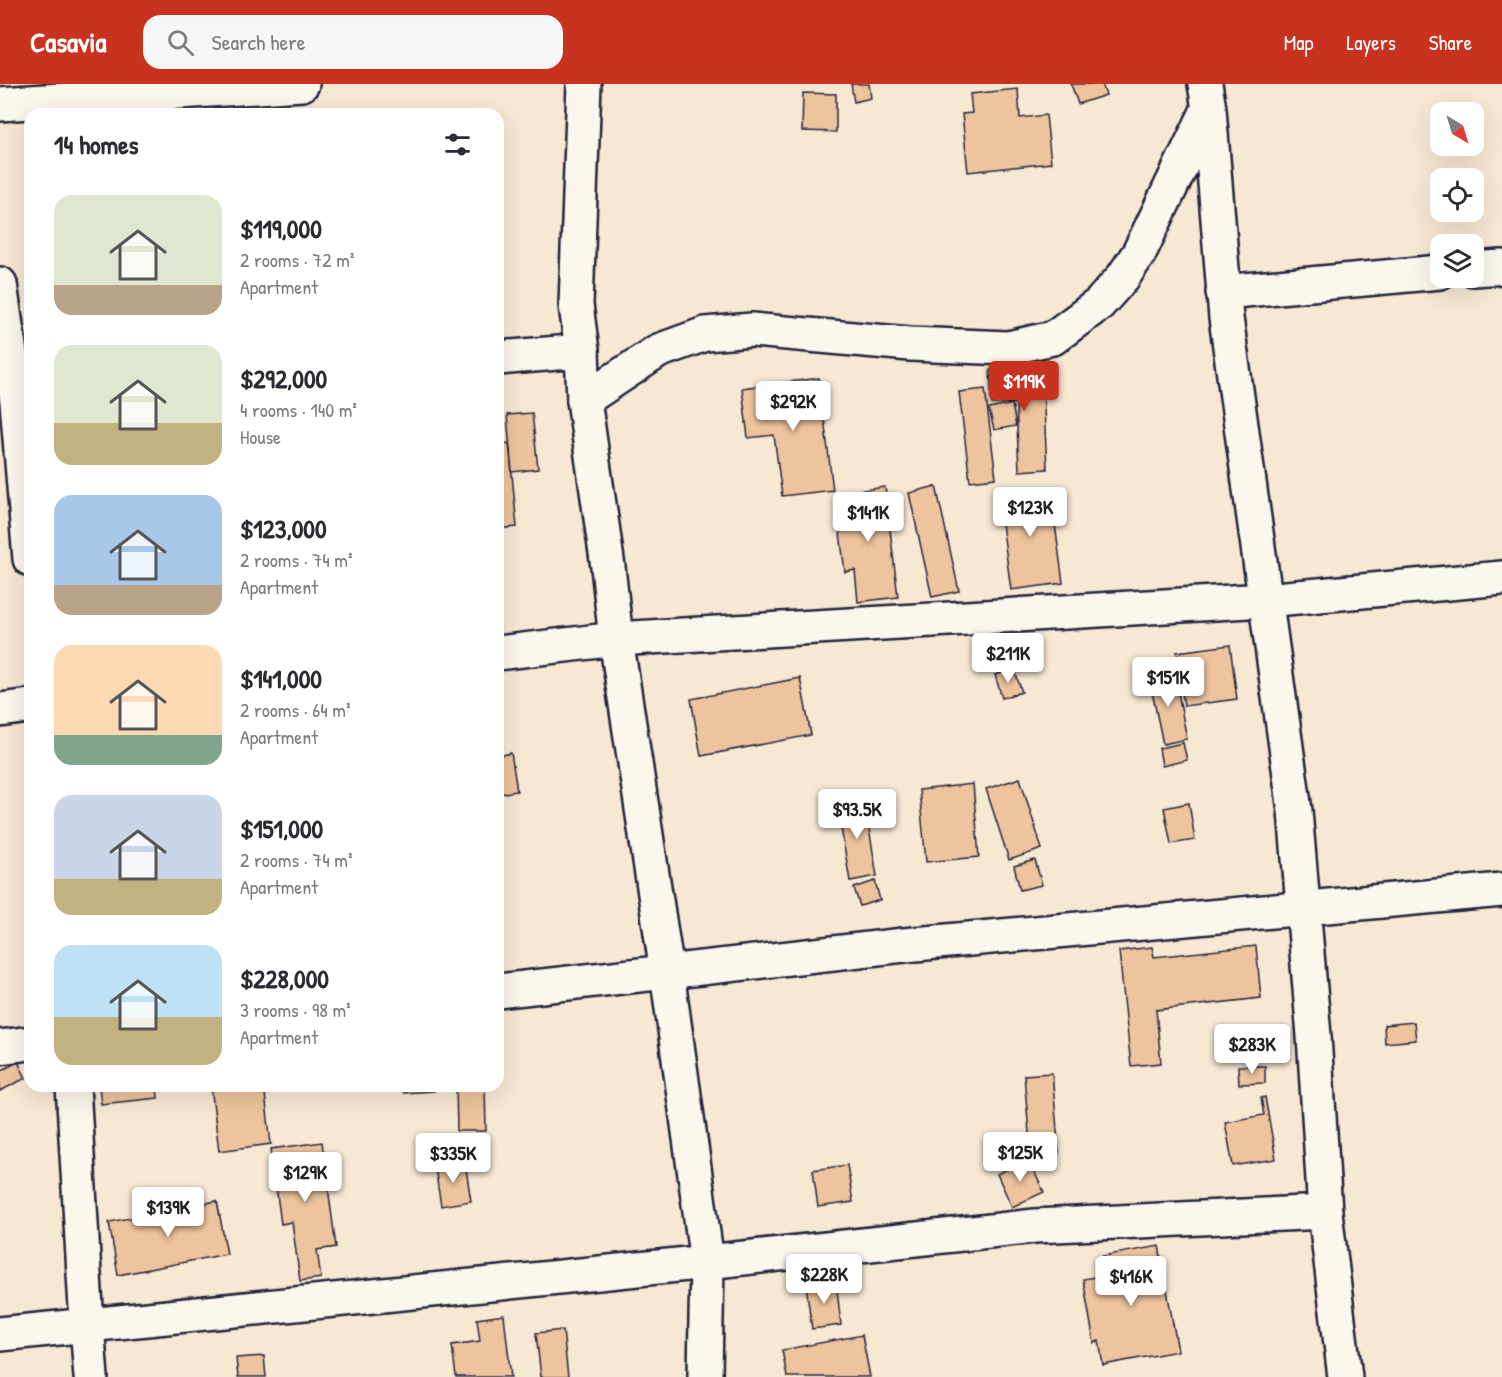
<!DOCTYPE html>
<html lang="en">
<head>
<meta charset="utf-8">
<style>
  :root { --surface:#fff; --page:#f7f7f7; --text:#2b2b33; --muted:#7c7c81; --accent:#c8321e }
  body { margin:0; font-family:"Patrick Hand",sans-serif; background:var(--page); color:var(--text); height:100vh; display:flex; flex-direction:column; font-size:22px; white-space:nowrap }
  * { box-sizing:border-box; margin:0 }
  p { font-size:20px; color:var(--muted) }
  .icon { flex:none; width:33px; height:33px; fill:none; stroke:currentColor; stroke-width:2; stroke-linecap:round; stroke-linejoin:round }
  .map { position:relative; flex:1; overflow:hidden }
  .sheet { position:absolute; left:24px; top:24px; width:480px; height:984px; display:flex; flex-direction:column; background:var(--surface); border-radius:18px; box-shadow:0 6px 24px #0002 }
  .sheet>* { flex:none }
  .needle { width:39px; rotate:142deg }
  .tools { position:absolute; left:1430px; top:18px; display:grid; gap:12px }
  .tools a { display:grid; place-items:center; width:54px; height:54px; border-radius:12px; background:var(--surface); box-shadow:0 6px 24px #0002; font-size:30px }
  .price { position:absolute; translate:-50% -51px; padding:0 14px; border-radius:6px; background:#fff; color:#222; font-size:20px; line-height:39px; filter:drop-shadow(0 2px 3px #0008) }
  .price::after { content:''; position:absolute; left:50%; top:36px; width:18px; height:14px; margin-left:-9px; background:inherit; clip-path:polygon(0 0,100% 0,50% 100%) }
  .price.on { background:var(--accent); color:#fff }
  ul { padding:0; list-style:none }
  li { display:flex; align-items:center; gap:18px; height:150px; padding:0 30px }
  li span { display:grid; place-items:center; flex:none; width:168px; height:120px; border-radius:18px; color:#555 }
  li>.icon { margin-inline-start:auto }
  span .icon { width:72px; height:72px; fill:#fffc; stroke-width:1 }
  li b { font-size:26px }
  h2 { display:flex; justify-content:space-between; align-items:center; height:72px; padding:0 30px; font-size:26px }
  header { display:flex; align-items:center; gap:36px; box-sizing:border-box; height:84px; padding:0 30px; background:var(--accent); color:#fff }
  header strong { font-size:28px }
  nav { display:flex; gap:33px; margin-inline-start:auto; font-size:21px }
  .search { width:420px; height:54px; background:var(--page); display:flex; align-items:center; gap:15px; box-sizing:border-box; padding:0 21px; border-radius:18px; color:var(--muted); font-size:22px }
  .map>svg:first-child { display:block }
  .building { fill:#edc49d; stroke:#22223b; stroke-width:1.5 }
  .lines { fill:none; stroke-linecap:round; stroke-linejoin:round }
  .minor-casing { stroke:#22223b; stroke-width:38 }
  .minor { stroke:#fbf7ec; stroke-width:33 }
</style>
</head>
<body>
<header>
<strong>Casavia</strong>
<div class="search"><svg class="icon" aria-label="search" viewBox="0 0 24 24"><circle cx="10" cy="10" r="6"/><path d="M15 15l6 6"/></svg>Search here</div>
<nav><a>Map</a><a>Layers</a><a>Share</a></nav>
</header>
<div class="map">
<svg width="1502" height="1293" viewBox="0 0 1502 1293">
  <rect width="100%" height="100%" fill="#f7e8d4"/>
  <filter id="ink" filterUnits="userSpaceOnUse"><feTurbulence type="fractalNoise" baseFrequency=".0167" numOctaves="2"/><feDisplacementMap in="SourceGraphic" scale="12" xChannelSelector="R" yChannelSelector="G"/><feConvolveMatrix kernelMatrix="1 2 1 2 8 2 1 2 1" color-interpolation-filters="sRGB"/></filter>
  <g filter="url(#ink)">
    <g class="building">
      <path d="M 851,0 L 869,0 L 871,14 L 854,18 Z"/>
      <path d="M 1071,0 L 1102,0 L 1106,11 L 1078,20 Z"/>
      <path d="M 1018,5 L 1020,34 L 1046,31 L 1051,79 L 968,88 L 962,30 L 972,29 L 970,10 Z"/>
      <path d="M 803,9 L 836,10 L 836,48 L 802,47 Z"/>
      <path d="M 1042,283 L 1047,385 L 1019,387 L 1016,319 L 992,320 L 990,286 Z"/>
      <path d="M 819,294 L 833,406 L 782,412 L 774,351 L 748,354 L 742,304 Z"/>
      <path d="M 985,305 L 996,394 L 970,397 L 959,308 Z"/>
      <path d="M 1012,320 L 1016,342 L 994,346 L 989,325 Z"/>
      <path d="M 532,329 L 538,385 L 512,388 L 507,331 Z"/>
      <path d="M 509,359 L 517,443 L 498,445 L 498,360 Z"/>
      <path d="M 936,402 L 959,507 L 932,513 L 909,409 Z"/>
      <path d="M 885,403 L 898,513 L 858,518 L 855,486 L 845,488 L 835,410 Z"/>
      <path d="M 1050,403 L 1063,499 L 1011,506 L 998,410 Z"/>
      <path d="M 1230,561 L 1237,615 L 1184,622 L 1177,568 Z"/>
      <path d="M 1014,585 L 1022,608 L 1002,614 L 995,591 Z"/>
      <path d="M 1174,588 L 1187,655 L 1163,660 L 1149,593 Z"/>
      <path d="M 800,594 L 811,651 L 701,672 L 691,615 Z"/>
      <path d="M 1183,659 L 1187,676 L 1162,682 L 1159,664 Z"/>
      <path d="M 511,669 L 517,707 L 498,710 L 498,672 Z"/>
      <path d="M 1020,694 L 1042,765 L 1009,776 L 986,705 Z"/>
      <path d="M 973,700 L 979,773 L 926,778 L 919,706 Z"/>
      <path d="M 864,715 L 877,792 L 850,797 L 837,720 Z"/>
      <path d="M 1189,719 L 1195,756 L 1171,760 L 1164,724 Z"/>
      <path d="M 1035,776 L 1042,801 L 1020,806 L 1014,782 Z"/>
      <path d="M 875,797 L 880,816 L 860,822 L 854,804 Z"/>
      <path d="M 1256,862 L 1261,914 L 1156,926 L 1161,979 L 1131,982 L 1119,867 L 1152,863 L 1154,873 Z"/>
      <path d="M 1414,938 L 1416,956 L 1385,959 L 1384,941 Z"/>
      <path d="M 18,978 L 26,994 L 0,1007 L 0,987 Z"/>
      <path d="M 1238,982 L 1265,982 L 1265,999 L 1239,1000 Z"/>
      <path d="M 1052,989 L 1059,1069 L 1031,1072 L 1024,991 Z"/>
      <path d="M 99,1002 L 157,1002 L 158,1014 L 101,1020 Z"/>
      <path d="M 211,1002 L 264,1002 L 271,1060 L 219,1067 Z"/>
      <path d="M 402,1002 L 434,1002 L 434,1007 L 403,1009 Z"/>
      <path d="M 456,1002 L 485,1002 L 486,1047 L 457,1047 Z"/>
      <path d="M 1265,1013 L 1276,1075 L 1233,1082 L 1225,1038 L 1264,1031 L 1261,1014 Z"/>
      <path d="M 322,1058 L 336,1163 L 317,1166 L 321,1194 L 300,1197 L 292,1138 L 281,1140 L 271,1065 Z"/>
      <path d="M 1028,1075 L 1044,1108 L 1012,1123 L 997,1090 Z"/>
      <path d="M 465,1079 L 471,1117 L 441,1122 L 435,1084 Z"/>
      <path d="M 847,1081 L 853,1118 L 818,1123 L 813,1086 Z"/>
      <path d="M 217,1117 L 227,1170 L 118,1191 L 109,1138 Z"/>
      <path d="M 1159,1162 L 1178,1267 L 1103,1281 L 1099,1257 L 1094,1259 L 1083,1195 L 1101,1192 L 1097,1173 Z"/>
      <path d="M 836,1197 L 841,1241 L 812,1245 L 806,1201 Z"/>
      <path d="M 504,1231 L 511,1293 L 456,1293 L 452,1261 L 480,1257 L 477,1235 Z"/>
      <path d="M 563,1246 L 568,1293 L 541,1293 L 536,1249 Z"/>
      <path d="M 862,1251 L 870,1293 L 787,1293 L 782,1266 Z"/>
      <path d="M 264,1272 L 266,1293 L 238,1293 L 236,1274 Z"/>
    </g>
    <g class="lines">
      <g class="minor-casing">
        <g id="minor">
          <path d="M 584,0 L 576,221 L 582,267 L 584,316 L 608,483 L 616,555 L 667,888 L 707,1178 L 705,1293"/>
          <path d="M 1205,0 L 1209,25 L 1226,234 L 1295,727 L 1314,952 L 1325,1128 L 1345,1293"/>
          <path d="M 0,20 L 302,0"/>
          <path d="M 1473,185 L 1502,183"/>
          <path d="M 0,200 L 17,318 L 30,475"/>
          <path d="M 1223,208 L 1440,188"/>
          <path d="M 498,274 L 582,267"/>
          <path d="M 584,316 L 658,267 L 705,250 L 752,246 L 910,260 L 1008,264 L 1053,254 L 1099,220 L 1123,193 L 1139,169 L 1208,26"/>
          <path d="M 498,569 L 616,555 L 1265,516 L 1502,494"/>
          <path d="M 0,626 L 30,622"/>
          <path d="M 498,907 L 904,861 L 1502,806"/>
          <path d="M 0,963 L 30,959"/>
          <path d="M 73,1002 L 87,1241 L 91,1293"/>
          <path d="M 0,1250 L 707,1178 L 1035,1142 L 1325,1128"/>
        </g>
      </g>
      <use href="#minor" class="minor"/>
    </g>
  </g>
</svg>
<div class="tools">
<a><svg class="needle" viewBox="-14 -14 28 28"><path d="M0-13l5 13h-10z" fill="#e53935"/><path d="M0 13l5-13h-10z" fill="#7c7c81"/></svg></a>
<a><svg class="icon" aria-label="locate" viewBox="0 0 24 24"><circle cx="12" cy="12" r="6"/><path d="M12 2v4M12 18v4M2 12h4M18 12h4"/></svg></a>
<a><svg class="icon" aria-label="layers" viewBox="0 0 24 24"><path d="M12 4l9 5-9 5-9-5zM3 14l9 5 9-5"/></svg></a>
</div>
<b class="price on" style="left:1024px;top:328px">$119K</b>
<b class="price" style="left:793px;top:348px">$292K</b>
<b class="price" style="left:1030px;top:454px">$123K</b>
<b class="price" style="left:868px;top:459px">$141K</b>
<b class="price" style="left:1008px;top:600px">$211K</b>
<b class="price" style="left:1168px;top:624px">$151K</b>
<b class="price" style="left:857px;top:756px">$93.5K</b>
<b class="price" style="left:1252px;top:991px">$283K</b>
<b class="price" style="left:1020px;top:1099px">$125K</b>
<b class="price" style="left:453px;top:1100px">$335K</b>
<b class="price" style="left:305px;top:1119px">$129K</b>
<b class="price" style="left:168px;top:1154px">$139K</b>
<b class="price" style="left:824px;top:1221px">$228K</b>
<b class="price" style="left:1131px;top:1223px">$416K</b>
<section class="sheet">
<h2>14 homes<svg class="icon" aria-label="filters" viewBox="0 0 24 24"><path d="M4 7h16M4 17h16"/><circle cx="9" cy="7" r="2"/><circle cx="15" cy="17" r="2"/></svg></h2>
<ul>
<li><span style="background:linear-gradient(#dfe7d0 75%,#b9a48a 0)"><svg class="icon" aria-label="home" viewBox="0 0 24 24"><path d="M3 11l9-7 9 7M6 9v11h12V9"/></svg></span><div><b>$119,000</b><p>2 rooms · 72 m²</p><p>Apartment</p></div></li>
<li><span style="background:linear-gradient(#dfe7d0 65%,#c2b280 0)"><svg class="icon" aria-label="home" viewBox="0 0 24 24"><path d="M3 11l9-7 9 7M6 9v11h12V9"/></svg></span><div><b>$292,000</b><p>4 rooms · 140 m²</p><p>House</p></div></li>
<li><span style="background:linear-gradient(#a9c7e8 75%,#b9a48a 0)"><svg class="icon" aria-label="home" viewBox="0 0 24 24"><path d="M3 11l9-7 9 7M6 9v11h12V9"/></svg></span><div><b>$123,000</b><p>2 rooms · 74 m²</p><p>Apartment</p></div></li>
<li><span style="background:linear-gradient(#ffd9b3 75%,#7fa58c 0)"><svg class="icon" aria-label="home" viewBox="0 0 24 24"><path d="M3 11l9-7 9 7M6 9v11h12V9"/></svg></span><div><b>$141,000</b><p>2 rooms · 64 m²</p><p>Apartment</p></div></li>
<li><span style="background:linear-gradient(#c9d6e8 70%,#c2b280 0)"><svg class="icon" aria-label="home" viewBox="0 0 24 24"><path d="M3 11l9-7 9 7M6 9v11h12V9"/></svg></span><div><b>$151,000</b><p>2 rooms · 74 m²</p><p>Apartment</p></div></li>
<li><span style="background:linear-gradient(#bfe0f5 60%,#c2b280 0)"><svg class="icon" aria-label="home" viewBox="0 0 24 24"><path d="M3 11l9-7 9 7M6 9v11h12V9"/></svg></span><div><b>$228,000</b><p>3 rooms · 98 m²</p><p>Apartment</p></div></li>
</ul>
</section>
</div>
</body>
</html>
